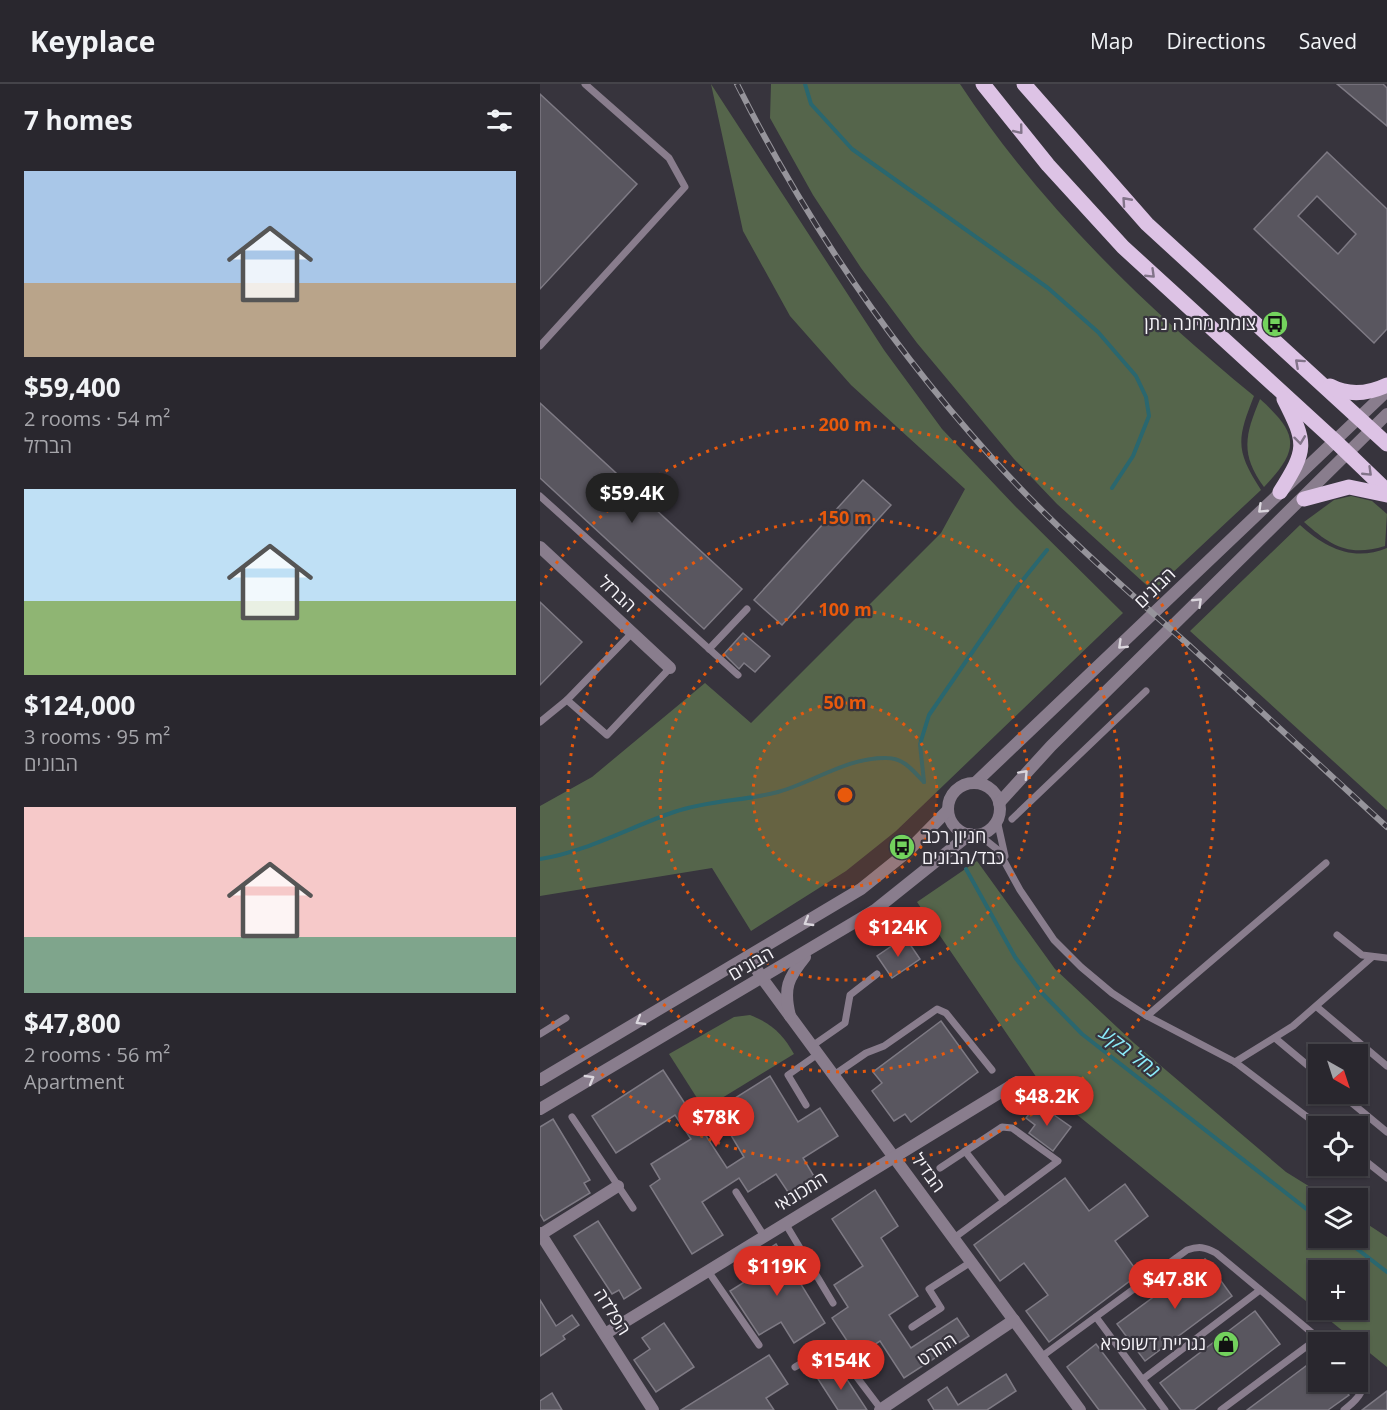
<!DOCTYPE html>
<html lang="en">
<head>
<meta charset="utf-8">
<style>
  :root { --surface:#29272e; --page:#312f36; --text:#f1f3f6; --muted:#a5a5aa; --line:#45444a; --accent:#d93025 }
  body { margin:0; font-family:"Open Sans",Heebo,sans-serif; background:var(--page); color:var(--text); height:100vh; display:flex; flex-direction:column; font-size:22px; white-space:nowrap }
  * { box-sizing:border-box; margin:0 }
  p { font-size:20px; color:var(--muted) }
  .icon { flex:none; width:33px; height:33px; fill:none; stroke:currentColor; stroke-width:2; stroke-linecap:round; stroke-linejoin:round }
  .map { position:relative; flex:1; overflow:hidden }
  .sheet { display:flex; flex-direction:column; background:var(--surface); width:540px }
  .sheet>* { flex:none }
  .needle { width:39px; rotate:141deg }
  .controls { position:absolute; left:768px; top:960px; display:grid; gap:12px }
  .controls a { display:grid; place-items:center; width:60px; height:60px; border-radius:0px; background:var(--surface); box-shadow:0 2px 4px #0004,0 0 0 2px var(--line); font-size:30px }
  .price { position:absolute; translate:-50% -51px; padding:0 14px; border-radius:21px; background:var(--accent); color:#fff; font-size:20px; line-height:39px; filter:drop-shadow(0 2px 3px #0008) }
  .price::after { content:''; position:absolute; left:50%; top:36px; width:18px; height:14px; margin-left:-9px; background:inherit; clip-path:polygon(0 0,100% 0,50% 100%) }
  .price.current { background:#222; color:#fff }
  ul { padding:0; list-style:none }
  li { display:grid; align-content:center; gap:12px; height:318px; padding:0 24px }
  li span { display:grid; place-items:center; height:186px; border-radius:0px; color:#555 }
  li>.icon { margin-inline-start:auto }
  span .icon { width:108px; height:108px; fill:#fffc; stroke-width:1 }
  li b { font-size:26px }
  h2 { display:flex; justify-content:space-between; align-items:center; height:72px; padding:0 24px; font-size:26px }
  header { display:flex; align-items:center; gap:36px; box-sizing:border-box; height:84px; padding:0 30px; background:var(--surface); border-bottom:2px solid var(--line) }
  header strong { font-size:28px }
  nav { display:flex; gap:33px; margin-inline-start:auto; font-size:21px }
  main { display:flex; flex:1; min-height:0 }
  .map>svg:first-child { display:block }
  .green { fill:#55654b; fill-rule:evenodd }
  .lines { fill:none; stroke-linecap:round; stroke-linejoin:round }
  .stream { stroke:#2a676f; stroke-width:4 }
  .building { fill:#59565f; stroke:#7e7a84; stroke-width:1.5; fill-rule:evenodd }
  .service { stroke:#897d8d; stroke-width:7 }
  .minor { stroke:#897d8d; stroke-width:12 }
  .tertiary { stroke:#897d8d; stroke-width:12 }
  .primary { stroke:#ddc3e5; stroke-width:15 }
  .rail-casing { stroke:#96949b; stroke-width:6 }
  .rail { stroke:#37343d; stroke-width:4; stroke-dasharray:11; stroke-linecap:butt }
  .oneway { stroke:#827489 }
  .oneway2 { stroke:#dad6dd }
  .ring { fill:none; stroke:#e8590c; stroke-width:3; stroke-dasharray:3 6 }
  .labels { text-anchor:middle; stroke-width:4.5; stroke-linejoin:round; paint-order:stroke }
  .poi-label { font-size:18px; fill:#f5f3f8; stroke:#37343d; text-anchor:end }
  .street-label { font-size:18px; fill:#f5f3f8; stroke:#37343d }
  .water-label { font-size:20px; font-style:italic; fill:#8becfa; stroke:#37343d }
  .centre { fill:#e8590c; stroke:#37343d; stroke-width:3 }
  .ring-label { font-size:18px; text-anchor:middle; font-weight:bold; fill:#e8590c; stroke:#37343d; stroke-width:4.5; stroke-linejoin:round; paint-order:stroke }
</style>
</head>
<body>
<header>
<strong>Keyplace</strong>
<nav><a>Map</a><a>Directions</a><a>Saved</a></nav>
</header>
<main>
<section class="sheet">
<h2>7 homes<svg class="icon" aria-label="filters" viewBox="0 0 24 24"><path d="M4 7h16M4 17h16"/><circle cx="9" cy="7" r="2"/><circle cx="15" cy="17" r="2"/></svg></h2>
<ul>
<li><span style="background:linear-gradient(#a9c7e8 60%,#b9a48a 0)"><svg class="icon" aria-label="home" viewBox="0 0 24 24"><path d="M3 11l9-7 9 7M6 9v11h12V9"/></svg></span><div><b>$59,400</b><p>2 rooms · 54 m²</p><p>הברזל</p></div></li>
<li><span style="background:linear-gradient(#bfe0f5 60%,#8fb573 0)"><svg class="icon" aria-label="home" viewBox="0 0 24 24"><path d="M3 11l9-7 9 7M6 9v11h12V9"/></svg></span><div><b>$124,000</b><p>3 rooms · 95 m²</p><p>הבונים</p></div></li>
<li><span style="background:linear-gradient(#f6c9c9 70%,#7fa58c 0)"><svg class="icon" aria-label="home" viewBox="0 0 24 24"><path d="M3 11l9-7 9 7M6 9v11h12V9"/></svg></span><div><b>$47,800</b><p>2 rooms · 56 m²</p><p>Apartment</p></div></li>
</ul>
</section>
<div class="map">
<svg width="847" height="1326" viewBox="0 0 847 1326">
  <rect width="100%" height="100%" fill="#37343d"/>
  <g class="green">
    <path d="M 171,0 L 344,266 L 402,345 L 475,422 L 583,529 L 356,747 L 306,787 L 211,847 L 172,784 L 0,812 L 0,722 L 52,693 L 165,599 L 211,639 L 401,449 L 425,405 L 311,301 L 250,232 L 203,147 Z"/>
    <path d="M 231,0 L 420,0 C 500,121 603,221 714,312 C 697,355 695,366 721,406 L 613,507 L 517,420 L 474,375 L 377,259 L 321,184 L 273,111 L 230,34 Z"/>
    <path d="M 720,315 C 759,350 760,365 724,403 C 700,370 705,351 720,315 Z"/>
    <path d="M 811,412 L 832,417 L 847,430 L 845,462 C 808,473 791,462 764,438 L 794,416 Z"/>
    <path d="M 760,441 C 785,464 814,478 847,464 L 847,726 L 650,547 Z"/>
    <path d="M 437,777 L 515,885 L 594,959 L 746,1088 L 788,1114 L 778,1114 L 778,1154 L 818,1154 L 818,1134 L 847,1153 L 847,1283 L 503,1003 L 377,818 ZM 818,1186 L 818,1226 L 778,1226 L 778,1186 Z"/>
    <path d="M 210,931 C 231,939 243,950 254,970 L 164,1025 L 129,970 L 194,933 Z"/>
  </g>
  <g class="lines">
    <g class="stream">
      <path d="M 265,0 L 271,20 L 312,65 L 508,204 L 558,248 L 596,292 L 606,313 L 609,332 L 593,372 L 572,404"/>
      <path d="M 384,698 L 380,660 L 389,631 L 478,502 L 507,466"/>
      <path d="M 0,775 C 46,768 90,743 134,728 C 169,716 204,717 238,708 C 274,698 308,673 347,674 C 364,674 373,687 384,698"/>
      <path d="M 426,785 L 475,873 L 501,908 L 542,950 L 778,1134"/>
      <path d="M 803,1154 L 847,1188"/>
    </g>
  </g>
  <g class="building">
    <path d="M 797,0 L 843,0 L 847,4 L 847,42 Z"/>
    <path d="M 0,10 L 97,100 L 0,205 Z"/>
    <path d="M 787,68 L 847,125 L 847,245 L 834,259 L 714,145 ZM 777,112 L 816,150 L 798,170 L 758,132 Z"/>
    <path d="M 0,319 L 202,505 L 164,545 L 0,394 Z"/>
    <path d="M 323,396 L 351,421 L 242,541 L 214,516 Z"/>
    <path d="M 0,518 L 42,558 L 0,601 Z"/>
    <path d="M 203,549 L 230,572 L 215,588 L 204,579 L 199,585 L 184,570 Z"/>
    <path d="M 365,853 L 380,875 L 352,894 L 337,872 Z"/>
    <path d="M 401,937 L 438,988 L 371,1038 L 365,1030 L 354,1037 L 332,1007 L 342,999 L 333,988 Z"/>
    <path d="M 123,986 L 187,1084 L 204,1073 L 176,1026 L 230,992 L 258,1038 L 280,1024 L 298,1052 L 263,1074 L 275,1094 L 250,1111 L 236,1090 L 208,1108 L 199,1094 L 162,1118 L 183,1151 L 152,1170 L 110,1102 L 120,1095 L 111,1080 L 151,1055 L 135,1031 L 76,1069 L 52,1032 Z"/>
    <path d="M 497,1019 L 531,1043 L 513,1067 L 489,1049 L 495,1041 L 486,1034 Z"/>
    <path d="M 13,1035 L 50,1096 L 44,1099 L 50,1109 L 4,1137 L 0,1130 L 0,1043 Z"/>
    <path d="M 525,1094 L 549,1127 L 585,1100 L 608,1132 L 575,1157 L 599,1190 L 509,1258 L 486,1227 L 508,1211 L 484,1179 L 460,1197 L 434,1161 Z"/>
    <path d="M 335,1106 L 358,1142 L 341,1154 L 378,1212 L 349,1231 L 371,1264 L 417,1234 L 429,1252 L 364,1294 L 340,1257 L 317,1272 L 292,1234 L 308,1223 L 294,1201 L 323,1182 L 292,1135 Z"/>
    <path d="M 58,1137 L 101,1204 L 84,1215 L 79,1206 L 72,1210 L 34,1152 Z"/>
    <path d="M 236,1160 L 285,1239 L 254,1259 L 241,1238 L 219,1251 L 190,1207 L 214,1192 L 206,1179 Z"/>
    <path d="M 665,1175 L 692,1212 L 605,1277 L 577,1240 Z"/>
    <path d="M 0,1216 L 16,1242 L 32,1231 L 39,1241 L 23,1252 L 25,1255 L 0,1272 Z"/>
    <path d="M 715,1227 L 740,1260 L 654,1326 L 641,1326 L 620,1299 Z"/>
    <path d="M 124,1239 L 154,1283 L 116,1308 L 94,1276 L 110,1265 L 102,1254 Z"/>
    <path d="M 556,1260 L 606,1326 L 559,1326 L 527,1283 Z"/>
    <path d="M 229,1271 L 248,1300 L 226,1314 L 234,1326 L 141,1326 Z"/>
    <path d="M 778,1273 L 778,1298 L 799,1298 L 809,1311 L 788,1326 L 707,1326 Z"/>
    <path d="M 298,1282 L 327,1326 L 298,1326 L 278,1295 Z"/>
    <path d="M 466,1290 L 476,1307 L 447,1326 L 394,1326 L 388,1316 L 407,1303 L 418,1321 Z"/>
    <path d="M 847,1307 L 847,1326 L 822,1326 Z"/>
    <path d="M 12,1309 L 22,1326 L 0,1326 L 0,1317 Z"/>
  </g>
  <g class="lines">
    <g class="service">
      <path d="M 0,262 L 145,103 L 129,74 L 45,0"/>
      <path d="M 0,412 L 198,591"/>
      <path d="M 92,549 L 27,616 L 67,651 L 130,584"/>
      <path d="M 169,565 L 207,525"/>
      <path d="M 0,638 L 27,616"/>
      <path d="M 472,735 L 606,607"/>
      <path d="M 457,736 L 465,772"/>
      <path d="M 438,750 L 458,766 L 480,806 L 514,856 L 541,883 L 572,909 L 607,932 L 695,978 L 779,1042"/>
      <path d="M 797,851 L 822,871 L 847,874"/>
      <path d="M 777,923 L 847,982"/>
      <path d="M 607,932 L 786,779"/>
      <path d="M 0,950 L 26,934"/>
      <path d="M 735,954 L 778,990"/>
      <path d="M 272,962 L 305,939 L 310,911 L 337,890"/>
      <path d="M 695,978 L 753,942 L 832,873"/>
      <path d="M 294,991 L 326,969 L 344,962 L 397,925 L 406,929 L 452,986"/>
      <path d="M 801,1010 L 847,1048"/>
      <path d="M 266,1021 L 248,991 L 278,970"/>
      <path d="M 32,1033 L 93,1124"/>
      <path d="M 425,1067 L 464,1117"/>
      <path d="M 818,1071 L 847,1094"/>
      <path d="M 400,1084 L 462,1043 L 472,1044 L 518,1077 L 414,1154"/>
      <path d="M 196,1108 L 224,1152"/>
      <path d="M 245,1139 L 293,1219"/>
      <path d="M 168,1187 L 219,1261"/>
      <path d="M 556,1233 L 625,1326"/>
      <path d="M 372,1243 L 401,1224 L 389,1205 L 431,1178"/>
      <path d="M 501,1273 L 647,1166 C 659,1162 665,1163 676,1169 L 783,1258"/>
      <path d="M 255,1283 L 284,1266 L 297,1267 L 341,1325"/>
      <path d="M 603,1295 L 720,1206"/>
      <path d="M 681,1326 L 778,1254"/>
      <path d="M 804,1326 C 817,1316 830,1304 818,1288"/>
    </g>
    <g class="minor">
      <path d="M 0,463 L 130,584"/>
      <path d="M 209,873 L 222,894 L 540,1326"/>
      <path d="M 0,1149 L 113,1326"/>
      <path d="M 0,1151 L 78,1102"/>
      <path d="M 65,1250 L 477,998"/>
      <path d="M 340,1326 L 474,1236"/>
    </g>
    <g class="tertiary">
      <path d="M 435,699 L 847,307"/>
      <circle cx="434" cy="725" r="26"/>
      <path d="M 459,719 L 511,662 L 847,330"/>
      <path d="M 250,932 C 243,904 248,894 265,873"/>
      <path d="M 0,996 L 321,805 L 367,768 L 408,726"/>
      <path d="M 0,1025 L 335,826 L 430,750"/>
    </g>
    <g class="primary">
      <path d="M 443,0 L 508,81 L 583,163 L 794,356 L 847,407"/>
      <path d="M 484,0 L 607,140 L 847,360"/>
      <path d="M 790,302 C 809,312 828,310 847,301"/>
      <path d="M 740,408 C 767,365 767,360 744,315"/>
      <path d="M 764,415 L 809,403 L 847,411"/>
    </g>
    <g class="rail-casing">
      <path id="rail" d="M 197,0 C 265,136 351,262 453,375 C 514,443 583,503 652,564 C 717,623 782,683 847,743"/>
    </g>
    <use href="#rail" class="rail"/>
  </g>
  <defs><path id="oneway-chevron" d="M-2-3.5L2.5 0L-2 3.5" fill="none" stroke-width="1.6" stroke-linecap="round" stroke-linejoin="round" transform="scale(1.5)"/></defs>
  <g class="oneway">
    <use href="#oneway-chevron" transform="translate(479 46) rotate(51)"/>
    <use href="#oneway-chevron" transform="translate(586 117) rotate(-132)"/>
    <use href="#oneway-chevron" transform="translate(611 190) rotate(44)"/>
    <use href="#oneway-chevron" transform="translate(759 279) rotate(-138)"/>
    <use href="#oneway-chevron" transform="translate(760 356) rotate(83)"/>
    <use href="#oneway-chevron" transform="translate(828 388) rotate(44)"/>
  </g>
  <g class="oneway2">
    <use href="#oneway-chevron" transform="translate(722 425) rotate(136)"/>
    <use href="#oneway-chevron" transform="translate(658 518) rotate(-44)"/>
    <use href="#oneway-chevron" transform="translate(582 561) rotate(136)"/>
    <use href="#oneway-chevron" transform="translate(484 690) rotate(-47)"/>
    <use href="#oneway-chevron" transform="translate(268 838) rotate(149)"/>
    <use href="#oneway-chevron" transform="translate(100 937) rotate(150)"/>
    <use href="#oneway-chevron" transform="translate(50 995) rotate(-30)"/>
  </g>
  <circle cx="305" cy="711" r="92" fill="#e8590c" fill-opacity=".12"/>
  <g class="ring">
    <circle cx="305" cy="711" r="92"/>
    <circle cx="305" cy="711" r="185"/>
    <circle cx="305" cy="711" r="277"/>
    <path d="M0 501A370 370 0 1 1 0 921"/>
  </g>
  <defs>
    <g id="bus-disc" transform="scale(1.35)"><circle r="9.5" fill="#73d25d" stroke="#37343d"/><path d="M-5-6H5V4H4V6H2V4H-2V6H-4V4H-5ZM-3.5-4V0h7V-4ZM-3.5 1.2v1.5H-2V1.2ZM2 1.2v1.5H3.5V1.2Z" fill="#111"/></g>
    <g id="shop-disc" transform="scale(1.35)"><circle r="9.5" fill="#73d25d" stroke="#37343d"/><path d="M-5-2.5h2.3a2.7 3.5 0 0 1 5.4 0H5L5.5 6h-11ZM-1.5-2.5h3a1.5 2.3 0 0 0-3 0Z" fill="#111"/></g>
  </defs>
  <g fill-rule="evenodd">
    <use href="#bus-disc" x="735" y="240"/>
    <use href="#bus-disc" x="362" y="763"/>
    <use href="#shop-disc" x="686" y="1260"/>
  </g>
  <g class="labels">
    <g class="poi-label">
      <text x="716" y="246">צומת מחנה נתן</text>
      <text x="382" y="759" text-anchor="start">חניון רכב<tspan x="382" dy="21">כבד/הבונים</tspan></text>
      <text x="666" y="1266">נגריית דשופרא</text>
    </g>
    <g class="street-label">
      <text transform="translate(615 504) rotate(-44)" y="6">הבונים</text>
      <text transform="translate(77 510) rotate(43)" y="6">הברזל</text>
      <text transform="translate(211 880) rotate(-30)" y="6">הבונים</text>
      <text transform="translate(388 1089) rotate(54)" y="6">הבדיל</text>
      <text transform="translate(261 1108) rotate(-32)" y="6">המכונאי</text>
      <text transform="translate(72 1228) rotate(58)" y="6">הפלדה</text>
      <text transform="translate(397 1266) rotate(-34)" y="6">החרט</text>
    </g>
    <g class="water-label">
      <text transform="translate(590 968) rotate(38)" y="7">נחל בקע</text>
    </g>
  </g>
  <circle cx="305" cy="711" r="9" class="centre"/>
  <g class="ring-label">
    <text x="305" y="347">200 m</text>
    <text x="305" y="440">150 m</text>
    <text x="305" y="532">100 m</text>
    <text x="305" y="625">50 m</text>
  </g>
</svg>
<div class="controls">
<a><svg class="needle" viewBox="-14 -14 28 28"><path d="M0-13l5 13h-10z" fill="#e53935"/><path d="M0 13l5-13h-10z" fill="#a5a5aa"/></svg></a>
<a><svg class="icon" aria-label="locate" viewBox="0 0 24 24"><circle cx="12" cy="12" r="6"/><path d="M12 2v4M12 18v4M2 12h4M18 12h4"/></svg></a>
<a><svg class="icon" aria-label="layers" viewBox="0 0 24 24"><path d="M12 4l9 5-9 5-9-5zM3 14l9 5 9-5"/></svg></a>
<a>+</a>
<a>−</a>
</div>
<b class="price current" style="left:92px;top:440px">$59.4K</b>
<b class="price" style="left:358px;top:874px">$124K</b>
<b class="price" style="left:507px;top:1043px">$48.2K</b>
<b class="price" style="left:176px;top:1064px">$78K</b>
<b class="price" style="left:237px;top:1213px">$119K</b>
<b class="price" style="left:635px;top:1226px">$47.8K</b>
<b class="price" style="left:301px;top:1307px">$154K</b>
</div>
</main>
</body>
</html>
